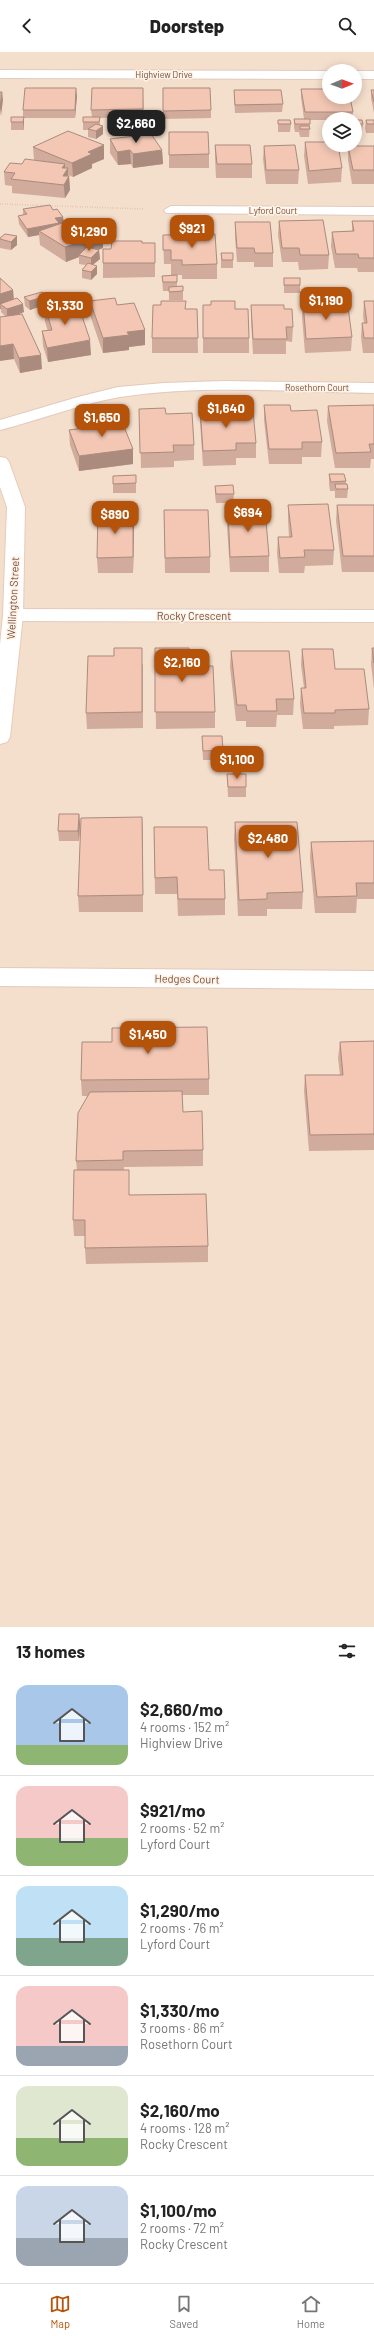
<!DOCTYPE html>
<html lang="en">
<head>
<meta charset="utf-8">
<style>
  :root { --surface:#fff; --page:#f2f2f2; --text:#222; --muted:#767676; --line:#e0e0e0; --accent:#b45309 }
  body { margin:0; font-family:Barlow,sans-serif; background:var(--page); color:var(--text); height:100vh; display:flex; flex-direction:column; font-size:15px; white-space:nowrap }
  * { box-sizing:border-box; margin:0 }
  p { font-size:13px; color:var(--muted) }
  .icon { flex:none; width:22px; height:22px; fill:none; stroke:currentColor; stroke-width:2; stroke-linecap:round; stroke-linejoin:round }
  .map { position:relative; height:1575px; overflow:hidden }
  .sheet { display:flex; flex-direction:column; background:var(--surface); flex:1 }
  .sheet>* { flex:none }
  .needle { width:26px; rotate:89deg }
  .buttons { position:absolute; left:322px; top:12px; display:grid; gap:8px }
  .buttons a { display:grid; place-items:center; width:40px; height:40px; border-radius:50%; background:var(--surface); box-shadow:0 2px 10px #0003; font-size:20px }
  .price { position:absolute; translate:-50% -34px; padding:0 9px; border-radius:8px; background:var(--accent); color:#fff; font-size:13px; line-height:26px; filter:drop-shadow(0 1px 2px #0008) }
  .price::after { content:''; position:absolute; left:50%; top:24px; width:12px; height:9px; margin-left:-6px; background:inherit; clip-path:polygon(0 0,100% 0,50% 100%) }
  .price.active { background:#222; color:#fff }
  ul { padding:0; list-style:none }
  li { display:flex; align-items:center; gap:12px; height:100px; padding:0 16px }
  li+li { border-top:1px solid var(--line) }
  li span { display:grid; place-items:center; flex:none; width:112px; height:80px; border-radius:12px; color:#555 }
  li>.icon { margin-inline-start:auto }
  span .icon { width:48px; height:48px; fill:#fffc; stroke-width:1 }
  li b { font-size:17px }
  h2 { display:flex; justify-content:space-between; align-items:center; height:48px; padding:0 16px; font-size:17px }
  header { display:flex; justify-content:space-between; align-items:center; height:52px; padding:0 16px; background:var(--surface); font-size:18px; font-weight:800 }
  .dock { display:flex; justify-content:space-around; align-items:center; height:56px; border-top:1px solid var(--line); background:var(--surface); font-size:11px; color:var(--muted) }
  .dock a { display:grid; justify-items:center; gap:2px }
  .dock .active { color:var(--accent) }
  .map>svg:first-child { display:block }
  .residential { fill:#f4decc; fill-rule:evenodd }
  .lines { fill:none; stroke-linecap:round; stroke-linejoin:round }
  .street-casing { stroke:#e2cabd; stroke-width:2 }
  .secondary-casing { stroke:#e8cbb9; stroke-width:2 }
  .path { stroke:#d7ab98; stroke-width:1.5; stroke-dasharray:0.5 2; stroke-linecap:butt }
  .street { fill:#fff; fill-rule:evenodd }
  .secondary { fill:#fff; fill-rule:evenodd }
  .wall { fill:#d1ab9b }
  .shaded-wall { fill:#aa8b7e }
  .building { fill:#f3c7b4; stroke:#aa8b7e }
  .labels { text-anchor:middle; stroke-width:3; stroke-linejoin:round; paint-order:stroke }
  .far-street-label { font-size:9px; fill:#725146; stroke:#fff2e4 }
  .street-label { font-size:11px; fill:#725146; stroke:#fff2e4 }
</style>
</head>
<body>
<header><svg class="icon" aria-label="back" viewBox="0 0 24 24"><path d="M15 5l-7 7 7 7"/></svg>Doorstep<svg class="icon" aria-label="search" viewBox="0 0 24 24"><circle cx="10" cy="10" r="6"/><path d="M15 15l6 6"/></svg></header>
<div class="map">
<svg width="374" height="1575" viewBox="0 0 374 1575">
  <rect width="100%" height="100%" fill="#fdeedd"/>
  <path class="residential" d="M 0,0 L 374,0 L 374,1575 L 0,1575 ZM 329,19 L 355,19 L 355,45 L 329,45 ZM 329,67 L 355,67 L 355,93 L 329,93 Z"/>
  <g class="lines">
    <g class="street-casing">
      <g id="street">
        <path d="M 0,18 L 329,19 L 329,27 L 0,26 Z"/>
        <rect x="355" y="19" width="19" height="8"/>
        <path d="M 171,154 L 374,155 L 374,163 L 166,161 L 164,158 Z"/>
        <path d="M 224,329 L 374,331 L 374,341 C 290,340 203,332 120,345 C 79,352 40,368 0,378 L 0,368 L 78,345 L 118,335 L 164,331 Z"/>
        <path d="M 13,557 L 374,558 L 374,570 L 13,569 L 6,567 L 3,563 L 6,559 Z"/>
        <path d="M 0,916 L 374,919 L 374,937 L 0,934 Z"/>
      </g>
    </g>
    <g class="secondary-casing">
      <path id="secondary" d="M 0,405 L 6,406 L 9,410 L 25,455 L 23,563 L 10,685 L 7,690 L 0,692 L 0,593 L 3,563 L 7,455 L 0,435 Z"/>
    </g>
    <path class="path" d="M 0,152 L 145,157"/>
    <use href="#street" class="street"/>
    <use href="#secondary" class="secondary"/>
  </g>
  <g class="wall">
    <path d="M 143,36 L 144,65 L 100,66 L 100,73 L 103,82 L 96,87 L 88,85 L 88,78 L 83,78 L 83,70 L 92,65 L 91,58 Z"/>
    <path d="M 163,36 L 211,58 L 211,66 L 163,67 Z"/>
    <path d="M 301,37 L 353,60 L 352,67 L 329,67 L 329,68 L 310,68 L 310,72 L 309,85 L 300,85 L 299,80 L 295,80 L 294,75 L 294,67 L 304,67 L 301,45 Z"/>
    <path d="M 234,38 L 283,52 L 282,60 L 235,61 L 234,46 Z"/>
    <path d="M 371,38 L 374,38 L 374,61 L 371,46 Z"/>
    <path d="M 77,44 L 75,66 L 24,66 L 24,78 L 11,78 L 11,70 L 23,65 L 23,58 Z"/>
    <path d="M 278,68 L 291,72 L 290,80 L 278,80 Z"/>
    <path d="M 355,68 L 363,72 L 362,80 L 358,80 L 358,87 L 355,87 Z"/>
    <path d="M 366,68 L 374,68 L 374,81 L 366,81 L 365,76 Z"/>
    <path d="M 169,80 L 209,102 L 209,116 L 169,116 Z"/>
    <path d="M 110,87 L 162,98 L 163,112 L 133,116 L 131,112 L 118,113 L 110,101 Z"/>
    <path d="M 305,90 L 342,116 L 341,130 L 308,132 L 304,104 Z"/>
    <path d="M 104,93 L 104,107 L 92,112 L 92,116 L 73,125 L 68,123 L 68,124 L 69,124 L 70,138 L 65,146 L 12,141 L 12,134 L 5,133 L 4,120 L 22,112 L 34,108 L 33,95 Z"/>
    <path d="M 215,93 L 252,112 L 252,126 L 216,126 L 215,106 Z"/>
    <path d="M 264,94 L 299,118 L 298,132 L 266,132 L 263,107 Z"/>
    <path d="M 348,94 L 374,94 L 374,132 L 352,132 L 348,108 Z"/>
    <path d="M 23,157 L 53,158 L 63,165 L 64,170 L 103,196 L 99,198 L 100,207 L 93,213 L 97,222 L 91,228 L 82,226 L 82,218 L 86,213 L 79,212 L 79,205 L 66,210 L 40,193 L 39,183 L 28,185 L 19,172 L 18,164 L 23,163 Z"/>
    <path d="M 279,169 L 329,203 L 328,217 L 299,218 L 298,210 L 282,210 L 278,183 Z"/>
    <path d="M 352,169 L 374,169 L 374,220 L 358,220 L 357,216 L 335,216 L 331,194 L 332,180 L 352,179 Z"/>
    <path d="M 235,170 L 273,201 L 273,215 L 254,215 L 254,210 L 237,210 L 235,185 Z"/>
    <path d="M 5,182 L 17,193 L 11,198 L 0,196 L 0,186 Z"/>
    <path d="M 163,183 L 217,212 L 217,227 L 182,227 L 182,223 L 171,223 L 171,212 L 164,212 Z"/>
    <path d="M 142,191 L 155,191 L 155,225 L 103,226 L 103,211 L 111,197 Z"/>
    <path d="M 221,201 L 233,208 L 233,216 L 221,216 Z"/>
    <path d="M 177,223 L 177,235 L 183,234 L 183,248 L 169,248 L 169,239 L 163,239 L 162,224 Z"/>
    <path d="M 0,226 L 13,238 L 14,247 L 24,260 L 17,263 L 42,317 L 20,321 L 14,307 L 5,264 L 1,260 L 1,257 L 0,257 Z"/>
    <path d="M 284,226 L 300,233 L 300,241 L 284,241 Z"/>
    <path d="M 24,245 L 47,252 L 30,258 L 25,254 Z"/>
    <path d="M 90,249 L 117,253 L 145,278 L 145,293 L 129,295 L 129,298 L 103,301 L 90,263 Z"/>
    <path d="M 364,249 L 374,249 L 374,301 L 363,301 L 361,285 L 362,271 L 364,271 L 363,264 Z"/>
    <path d="M 303,250 L 352,285 L 351,299 L 305,301 L 302,265 Z"/>
    <path d="M 203,253 L 235,257 L 249,286 L 249,301 L 203,301 Z"/>
    <path d="M 251,253 L 284,257 L 293,275 L 292,290 L 286,289 L 286,302 L 253,302 L 251,268 Z"/>
    <path d="M 45,255 L 91,303 L 48,310 L 43,294 L 42,279 L 48,279 L 45,270 Z"/>
    <path d="M 186,257 L 197,257 L 198,301 L 152,301 L 152,286 Z"/>
    <path d="M 264,353 L 291,359 L 322,390 L 321,405 L 302,405 L 302,412 L 269,412 L 264,368 Z"/>
    <path d="M 374,353 L 374,407 L 371,407 L 370,416 L 335,416 L 327,369 L 328,354 Z"/>
    <path d="M 200,355 L 226,360 L 256,391 L 256,406 L 236,406 L 236,413 L 203,414 L 200,370 Z"/>
    <path d="M 166,362 L 194,393 L 194,408 L 174,409 L 174,415 L 141,416 L 140,372 Z"/>
    <path d="M 96,368 L 133,397 L 133,412 L 79,419 L 70,393 L 69,378 L 97,374 Z"/>
    <path d="M 329,422 L 346,429 L 346,432 L 348,437 L 347,446 L 335,446 L 335,439 L 330,439 L 329,432 Z"/>
    <path d="M 136,423 L 136,441 L 113,441 L 113,432 Z"/>
    <path d="M 215,434 L 234,442 L 233,451 L 216,451 L 215,443 Z"/>
    <path d="M 288,453 L 334,498 L 333,513 L 305,514 L 304,521 L 279,521 L 277,501 L 278,485 L 289,485 L 288,468 Z"/>
    <path d="M 337,453 L 374,453 L 374,520 L 342,520 L 336,469 Z"/>
    <path d="M 164,458 L 210,505 L 210,521 L 165,521 Z"/>
    <path d="M 228,458 L 269,504 L 269,520 L 230,520 L 227,473 Z"/>
    <path d="M 134,475 L 133,521 L 98,521 L 97,506 Z"/>
    <path d="M 155,596 L 189,614 L 215,660 L 215,676 L 156,677 Z"/>
    <path d="M 372,596 L 374,596 L 374,637 L 371,612 Z"/>
    <path d="M 302,597 L 335,617 L 369,657 L 368,673 L 334,674 L 334,677 L 303,677 L 300,652 L 301,636 L 304,636 L 301,613 Z"/>
    <path d="M 231,599 L 294,647 L 293,663 L 277,663 L 276,675 L 246,675 L 246,669 L 236,669 L 230,615 Z"/>
    <path d="M 143,612 L 143,676 L 87,677 L 86,661 Z"/>
    <path d="M 202,684 L 223,698 L 222,708 L 203,708 Z"/>
    <path d="M 227,722 L 246,735 L 246,745 L 228,745 Z"/>
    <path d="M 79,762 L 80,772 L 79,789 L 59,789 L 58,779 Z"/>
    <path d="M 235,770 L 303,840 L 302,857 L 267,857 L 267,864 L 238,864 L 234,786 Z"/>
    <path d="M 154,775 L 209,818 L 225,847 L 225,863 L 178,864 L 177,842 L 155,842 Z"/>
    <path d="M 143,781 L 143,860 L 79,860 L 78,844 Z"/>
    <path d="M 374,789 L 374,847 L 357,847 L 356,861 L 315,861 L 310,806 L 311,790 Z"/>
    <path d="M 374,989 L 374,1098 L 309,1099 L 304,1039 L 305,1023 L 340,1023 L 338,1006 L 340,990 Z"/>
    <path d="M 209,1027 L 209,1043 L 182,1043 L 183,1060 L 203,1098 L 203,1114 L 124,1115 L 124,1118 L 129,1118 L 129,1143 L 208,1194 L 208,1210 L 86,1212 L 85,1196 L 85,1184 L 74,1184 L 73,1168 L 77,1118 L 76,1109 L 87,1044 L 82,1044 L 81,1028 Z"/>
  </g>
  <g class="shaded-wall">
    <path d="M 76,36 L 77,44 L 75,66 L 75,58 Z"/>
    <path d="M 2,40 L 3,48 L 1,64 L 0,56 Z"/>
    <path d="M 24,65 L 24,78 L 23,70 Z"/>
    <path d="M 100,65 L 100,76 L 103,74 L 103,82 L 96,87 L 96,79 L 100,76 Z"/>
    <path d="M 104,93 L 104,107 L 92,112 L 92,116 L 73,125 L 72,111 L 88,100 Z"/>
    <path d="M 130,98 L 131,112 L 118,113 L 117,100 Z"/>
    <path d="M 162,98 L 163,112 L 133,116 L 133,102 Z"/>
    <path d="M 65,112 L 65,120 L 68,116 L 68,126 L 69,124 L 70,138 L 65,146 L 62,116 Z"/>
    <path d="M 63,165 L 64,173 L 39,179 L 39,183 L 28,185 L 27,177 L 55,166 Z"/>
    <path d="M 103,182 L 103,196 L 82,204 L 79,203 L 79,205 L 66,210 L 65,195 Z"/>
    <path d="M 17,184 L 17,193 L 11,198 L 11,190 Z"/>
    <path d="M 99,198 L 100,207 L 91,214 L 91,206 Z"/>
    <path d="M 97,214 L 97,222 L 91,228 L 91,220 Z"/>
    <path d="M 13,238 L 14,253 L 0,252 L 1,257 L 0,257 L 0,242 Z"/>
    <path d="M 47,244 L 47,252 L 30,258 L 29,249 Z"/>
    <path d="M 23,252 L 24,260 L 7,266 L 7,257 Z"/>
    <path d="M 145,278 L 145,293 L 129,295 L 129,298 L 103,301 L 103,286 L 127,280 Z"/>
    <path d="M 90,288 L 91,303 L 48,310 L 47,296 Z"/>
    <path d="M 13,292 L 14,307 L 0,309 L 0,294 Z"/>
    <path d="M 41,303 L 42,317 L 20,321 L 19,306 Z"/>
    <path d="M 133,397 L 133,412 L 79,419 L 79,404 Z"/>
    <path d="M 133,460 L 134,475 L 133,521 Z"/>
    <path d="M 79,762 L 80,772 L 79,789 L 78,779 Z"/>
    <path d="M 142,765 L 143,781 L 143,860 L 143,843 Z"/>
  </g>
  <g class="building">
    <path d="M 25,36 L 76,36 L 75,58 L 23,58 Z"/>
    <path d="M 92,36 L 143,36 L 143,57 L 91,58 Z"/>
    <path d="M 163,36 L 210,36 L 211,58 L 163,59 Z"/>
    <path d="M 301,37 L 329,37 L 329,45 L 350,45 L 353,60 L 305,60 Z"/>
    <path d="M 234,38 L 281,38 L 283,52 L 235,53 Z"/>
    <path d="M 371,38 L 374,38 L 374,50 Z"/>
    <path d="M 0,40 L 2,40 L 0,56 Z"/>
    <path d="M 11,65 L 24,65 L 23,70 L 11,70 Z"/>
    <path d="M 83,65 L 100,65 L 99,70 L 83,70 Z"/>
    <path d="M 294,67 L 310,67 L 310,72 L 295,72 Z"/>
    <path d="M 278,68 L 290,68 L 291,72 L 278,72 Z"/>
    <path d="M 355,68 L 362,68 L 363,72 L 355,72 Z"/>
    <path d="M 366,68 L 374,68 L 374,72 L 367,72 Z"/>
    <path d="M 96,72 L 103,74 L 96,79 L 88,77 Z"/>
    <path d="M 300,74 L 309,74 L 310,77 L 300,77 Z"/>
    <path d="M 355,74 L 357,74 L 358,79 L 355,79 Z"/>
    <path d="M 68,79 L 104,93 L 88,100 L 92,102 L 72,111 L 33,95 Z"/>
    <path d="M 169,80 L 208,80 L 209,102 L 169,103 Z"/>
    <path d="M 151,82 L 162,98 L 133,102 L 130,98 L 117,100 L 110,87 Z"/>
    <path d="M 305,90 L 329,90 L 329,93 L 338,93 L 342,116 L 309,119 Z"/>
    <path d="M 215,93 L 250,93 L 252,112 L 217,112 Z"/>
    <path d="M 295,93 L 299,118 L 266,118 L 264,94 Z"/>
    <path d="M 348,94 L 374,94 L 374,118 L 353,118 Z"/>
    <path d="M 25,107 L 65,112 L 62,116 L 68,116 L 63,124 L 69,124 L 64,133 L 11,127 L 15,121 L 4,120 L 10,111 L 22,112 Z"/>
    <path d="M 50,153 L 53,158 L 57,157 L 63,165 L 55,166 L 59,171 L 27,177 L 18,164 L 27,162 L 23,157 Z"/>
    <path d="M 323,168 L 329,203 L 300,203 L 299,196 L 282,196 L 279,169 Z"/>
    <path d="M 68,169 L 82,178 L 91,175 L 103,182 L 65,195 L 39,179 Z"/>
    <path d="M 352,169 L 374,169 L 374,206 L 359,206 L 358,202 L 336,202 L 332,180 L 354,179 Z"/>
    <path d="M 235,170 L 270,170 L 273,201 L 255,201 L 254,196 L 237,196 Z"/>
    <path d="M 5,182 L 17,184 L 11,190 L 0,187 L 0,186 Z"/>
    <path d="M 215,182 L 217,212 L 182,213 L 182,208 L 171,208 L 171,198 L 163,198 L 163,183 Z"/>
    <path d="M 112,189 L 142,189 L 142,191 L 155,191 L 155,211 L 103,211 L 103,197 L 111,197 Z"/>
    <path d="M 87,195 L 99,198 L 91,206 L 79,203 Z"/>
    <path d="M 221,201 L 233,201 L 233,208 L 222,208 Z"/>
    <path d="M 88,211 L 97,214 L 91,220 L 82,218 Z"/>
    <path d="M 177,223 L 177,230 L 163,230 L 162,224 Z"/>
    <path d="M 0,226 L 13,238 L 0,242 Z"/>
    <rect x="284" y="226" width="16" height="7"/>
    <path d="M 183,234 L 183,239 L 169,240 L 169,235 Z"/>
    <path d="M 42,240 L 47,244 L 29,249 L 24,245 Z"/>
    <path d="M 17,246 L 23,252 L 7,257 L 0,252 Z"/>
    <path d="M 115,246 L 117,253 L 134,251 L 145,278 L 127,280 L 129,283 L 103,286 L 90,249 Z"/>
    <path d="M 161,249 L 186,249 L 185,257 L 197,257 L 198,286 L 152,286 L 153,253 L 161,253 Z"/>
    <path d="M 211,249 L 235,249 L 235,257 L 248,257 L 249,286 L 203,286 L 203,253 L 211,253 Z"/>
    <path d="M 364,249 L 374,249 L 374,286 L 364,286 L 362,271 L 367,271 Z"/>
    <path d="M 303,250 L 325,250 L 325,255 L 348,255 L 352,285 L 306,287 Z"/>
    <path d="M 78,252 L 90,288 L 47,296 L 42,279 L 52,278 L 45,255 Z"/>
    <path d="M 251,253 L 284,253 L 284,257 L 292,257 L 293,275 L 286,275 L 287,287 L 253,287 Z"/>
    <path d="M 22,262 L 41,303 L 19,306 L 13,292 L 0,294 L 0,265 Z"/>
    <path d="M 264,353 L 290,353 L 291,359 L 317,358 L 322,390 L 302,390 L 302,397 L 269,397 Z"/>
    <path d="M 374,353 L 374,392 L 369,392 L 371,400 L 336,401 L 328,354 Z"/>
    <path d="M 226,354 L 226,360 L 253,359 L 256,391 L 236,391 L 236,398 L 203,399 L 200,355 Z"/>
    <path d="M 165,356 L 166,362 L 192,361 L 194,393 L 173,393 L 174,400 L 140,401 L 139,357 Z"/>
    <path d="M 120,365 L 133,397 L 79,404 L 69,378 L 98,374 L 96,368 Z"/>
    <path d="M 329,422 L 344,422 L 346,429 L 331,430 Z"/>
    <path d="M 136,423 L 136,431 L 113,432 L 113,424 Z"/>
    <path d="M 335,432 L 347,432 L 348,437 L 336,437 Z"/>
    <path d="M 233,433 L 234,442 L 216,442 L 215,434 Z"/>
    <path d="M 328,452 L 334,498 L 304,498 L 305,505 L 280,506 L 278,485 L 292,485 L 288,453 Z"/>
    <path d="M 337,453 L 374,453 L 374,504 L 343,504 Z"/>
    <path d="M 265,457 L 269,504 L 230,505 L 228,458 Z"/>
    <path d="M 164,458 L 208,458 L 210,505 L 165,506 Z"/>
    <path d="M 98,460 L 133,460 L 133,505 L 97,506 Z"/>
    <path d="M 114,596 L 142,596 L 142,660 L 86,661 L 88,604 L 114,604 Z"/>
    <path d="M 155,596 L 189,596 L 189,614 L 213,614 L 215,660 L 155,660 Z"/>
    <path d="M 372,596 L 374,596 L 374,611 Z"/>
    <path d="M 302,597 L 333,597 L 335,617 L 364,617 L 369,657 L 335,658 L 335,661 L 304,661 L 301,636 L 306,636 Z"/>
    <path d="M 231,599 L 289,599 L 294,647 L 276,647 L 277,659 L 247,659 L 246,653 L 237,653 Z"/>
    <path d="M 202,684 L 222,684 L 223,698 L 203,699 Z"/>
    <path d="M 227,722 L 246,722 L 246,735 L 228,735 Z"/>
    <path d="M 59,762 L 79,762 L 78,779 L 58,779 Z"/>
    <path d="M 142,765 L 143,843 L 78,844 L 81,766 Z"/>
    <path d="M 235,770 L 297,770 L 303,840 L 267,841 L 267,847 L 239,848 Z"/>
    <path d="M 154,775 L 207,775 L 209,818 L 224,818 L 225,847 L 178,847 L 177,825 L 155,826 Z"/>
    <path d="M 374,789 L 374,831 L 356,831 L 357,844 L 317,845 L 311,790 Z"/>
    <path d="M 207,975 L 209,1027 L 81,1028 L 82,990 L 112,990 L 112,976 Z"/>
    <path d="M 374,989 L 374,1082 L 310,1083 L 305,1023 L 343,1023 L 340,990 Z"/>
    <path d="M 182,1039 L 183,1060 L 202,1059 L 203,1098 L 123,1099 L 123,1108 L 76,1109 L 78,1061 L 90,1040 Z"/>
    <path d="M 74,1118 L 129,1118 L 129,1143 L 206,1142 L 208,1194 L 85,1196 L 85,1168 L 73,1168 Z"/>
  </g>
  <g class="labels">
    <g class="far-street-label">
      <text x="164" y="26">Highview Drive</text>
      <text x="273" y="162">Lyford Court</text>
      <text x="317" y="339">Rosethorn Court</text>
    </g>
    <g class="street-label">
      <text transform="translate(13 546) rotate(-87)" y="4">Wellington Street</text>
      <text x="194" y="568">Rocky Crescent</text>
      <text transform="translate(187 927) rotate(1)" y="4">Hedges Court</text>
    </g>
  </g>
</svg>
<div class="buttons">
<a><svg class="needle" viewBox="-14 -14 28 28"><path d="M0-13l5 13h-10z" fill="#e53935"/><path d="M0 13l5-13h-10z" fill="#767676"/></svg></a>
<a><svg class="icon" aria-label="layers" viewBox="0 0 24 24"><path d="M12 4l9 5-9 5-9-5zM3 14l9 5 9-5"/></svg></a>
</div>
<b class="price active" style="left:136px;top:92px">$2,660</b>
<b class="price" style="left:192px;top:197px">$921</b>
<b class="price" style="left:89px;top:200px">$1,290</b>
<b class="price" style="left:326px;top:269px">$1,190</b>
<b class="price" style="left:65px;top:274px">$1,330</b>
<b class="price" style="left:226px;top:377px">$1,640</b>
<b class="price" style="left:102px;top:386px">$1,650</b>
<b class="price" style="left:248px;top:481px">$694</b>
<b class="price" style="left:115px;top:483px">$890</b>
<b class="price" style="left:182px;top:631px">$2,160</b>
<b class="price" style="left:237px;top:728px">$1,100</b>
<b class="price" style="left:268px;top:807px">$2,480</b>
<b class="price" style="left:148px;top:1003px">$1,450</b>
</div>
<section class="sheet">
<h2>13 homes<svg class="icon" aria-label="filters" viewBox="0 0 24 24"><path d="M4 7h16M4 17h16"/><circle cx="9" cy="7" r="2"/><circle cx="15" cy="17" r="2"/></svg></h2>
<ul>
<li><span style="background:linear-gradient(#a9c7e8 75%,#8fb573 0)"><svg class="icon" aria-label="home" viewBox="0 0 24 24"><path d="M3 11l9-7 9 7M6 9v11h12V9"/></svg></span><div><b>$2,660/mo</b><p>4 rooms · 152 m²</p><p>Highview Drive</p></div></li>
<li><span style="background:linear-gradient(#f6c9c9 65%,#8fb573 0)"><svg class="icon" aria-label="home" viewBox="0 0 24 24"><path d="M3 11l9-7 9 7M6 9v11h12V9"/></svg></span><div><b>$921/mo</b><p>2 rooms · 52 m²</p><p>Lyford Court</p></div></li>
<li><span style="background:linear-gradient(#bfe0f5 65%,#7fa58c 0)"><svg class="icon" aria-label="home" viewBox="0 0 24 24"><path d="M3 11l9-7 9 7M6 9v11h12V9"/></svg></span><div><b>$1,290/mo</b><p>2 rooms · 76 m²</p><p>Lyford Court</p></div></li>
<li><span style="background:linear-gradient(#f6c9c9 75%,#9aa5b1 0)"><svg class="icon" aria-label="home" viewBox="0 0 24 24"><path d="M3 11l9-7 9 7M6 9v11h12V9"/></svg></span><div><b>$1,330/mo</b><p>3 rooms · 86 m²</p><p>Rosethorn Court</p></div></li>
<li><span style="background:linear-gradient(#dfe7d0 65%,#8fb573 0)"><svg class="icon" aria-label="home" viewBox="0 0 24 24"><path d="M3 11l9-7 9 7M6 9v11h12V9"/></svg></span><div><b>$2,160/mo</b><p>4 rooms · 128 m²</p><p>Rocky Crescent</p></div></li>
<li><span style="background:linear-gradient(#c9d6e8 65%,#9aa5b1 0)"><svg class="icon" aria-label="home" viewBox="0 0 24 24"><path d="M3 11l9-7 9 7M6 9v11h12V9"/></svg></span><div><b>$1,100/mo</b><p>2 rooms · 72 m²</p><p>Rocky Crescent</p></div></li>
</ul>
</section>
<nav class="dock">
<a class="active"><svg class="icon" aria-label="map" viewBox="0 0 24 24"><path d="M3 6l6-2 6 2 6-2v14l-6 2-6-2-6 2zM9 4v14M15 6v14"/></svg>Map</a>
<a><svg class="icon" aria-label="saved" viewBox="0 0 24 24"><path d="M7 4h10v16l-5-4-5 4z"/></svg>Saved</a>
<a><svg class="icon" aria-label="home" viewBox="0 0 24 24"><path d="M3 11l9-7 9 7M6 9v11h12V9"/></svg>Home</a>
</nav>
</body>
</html>
